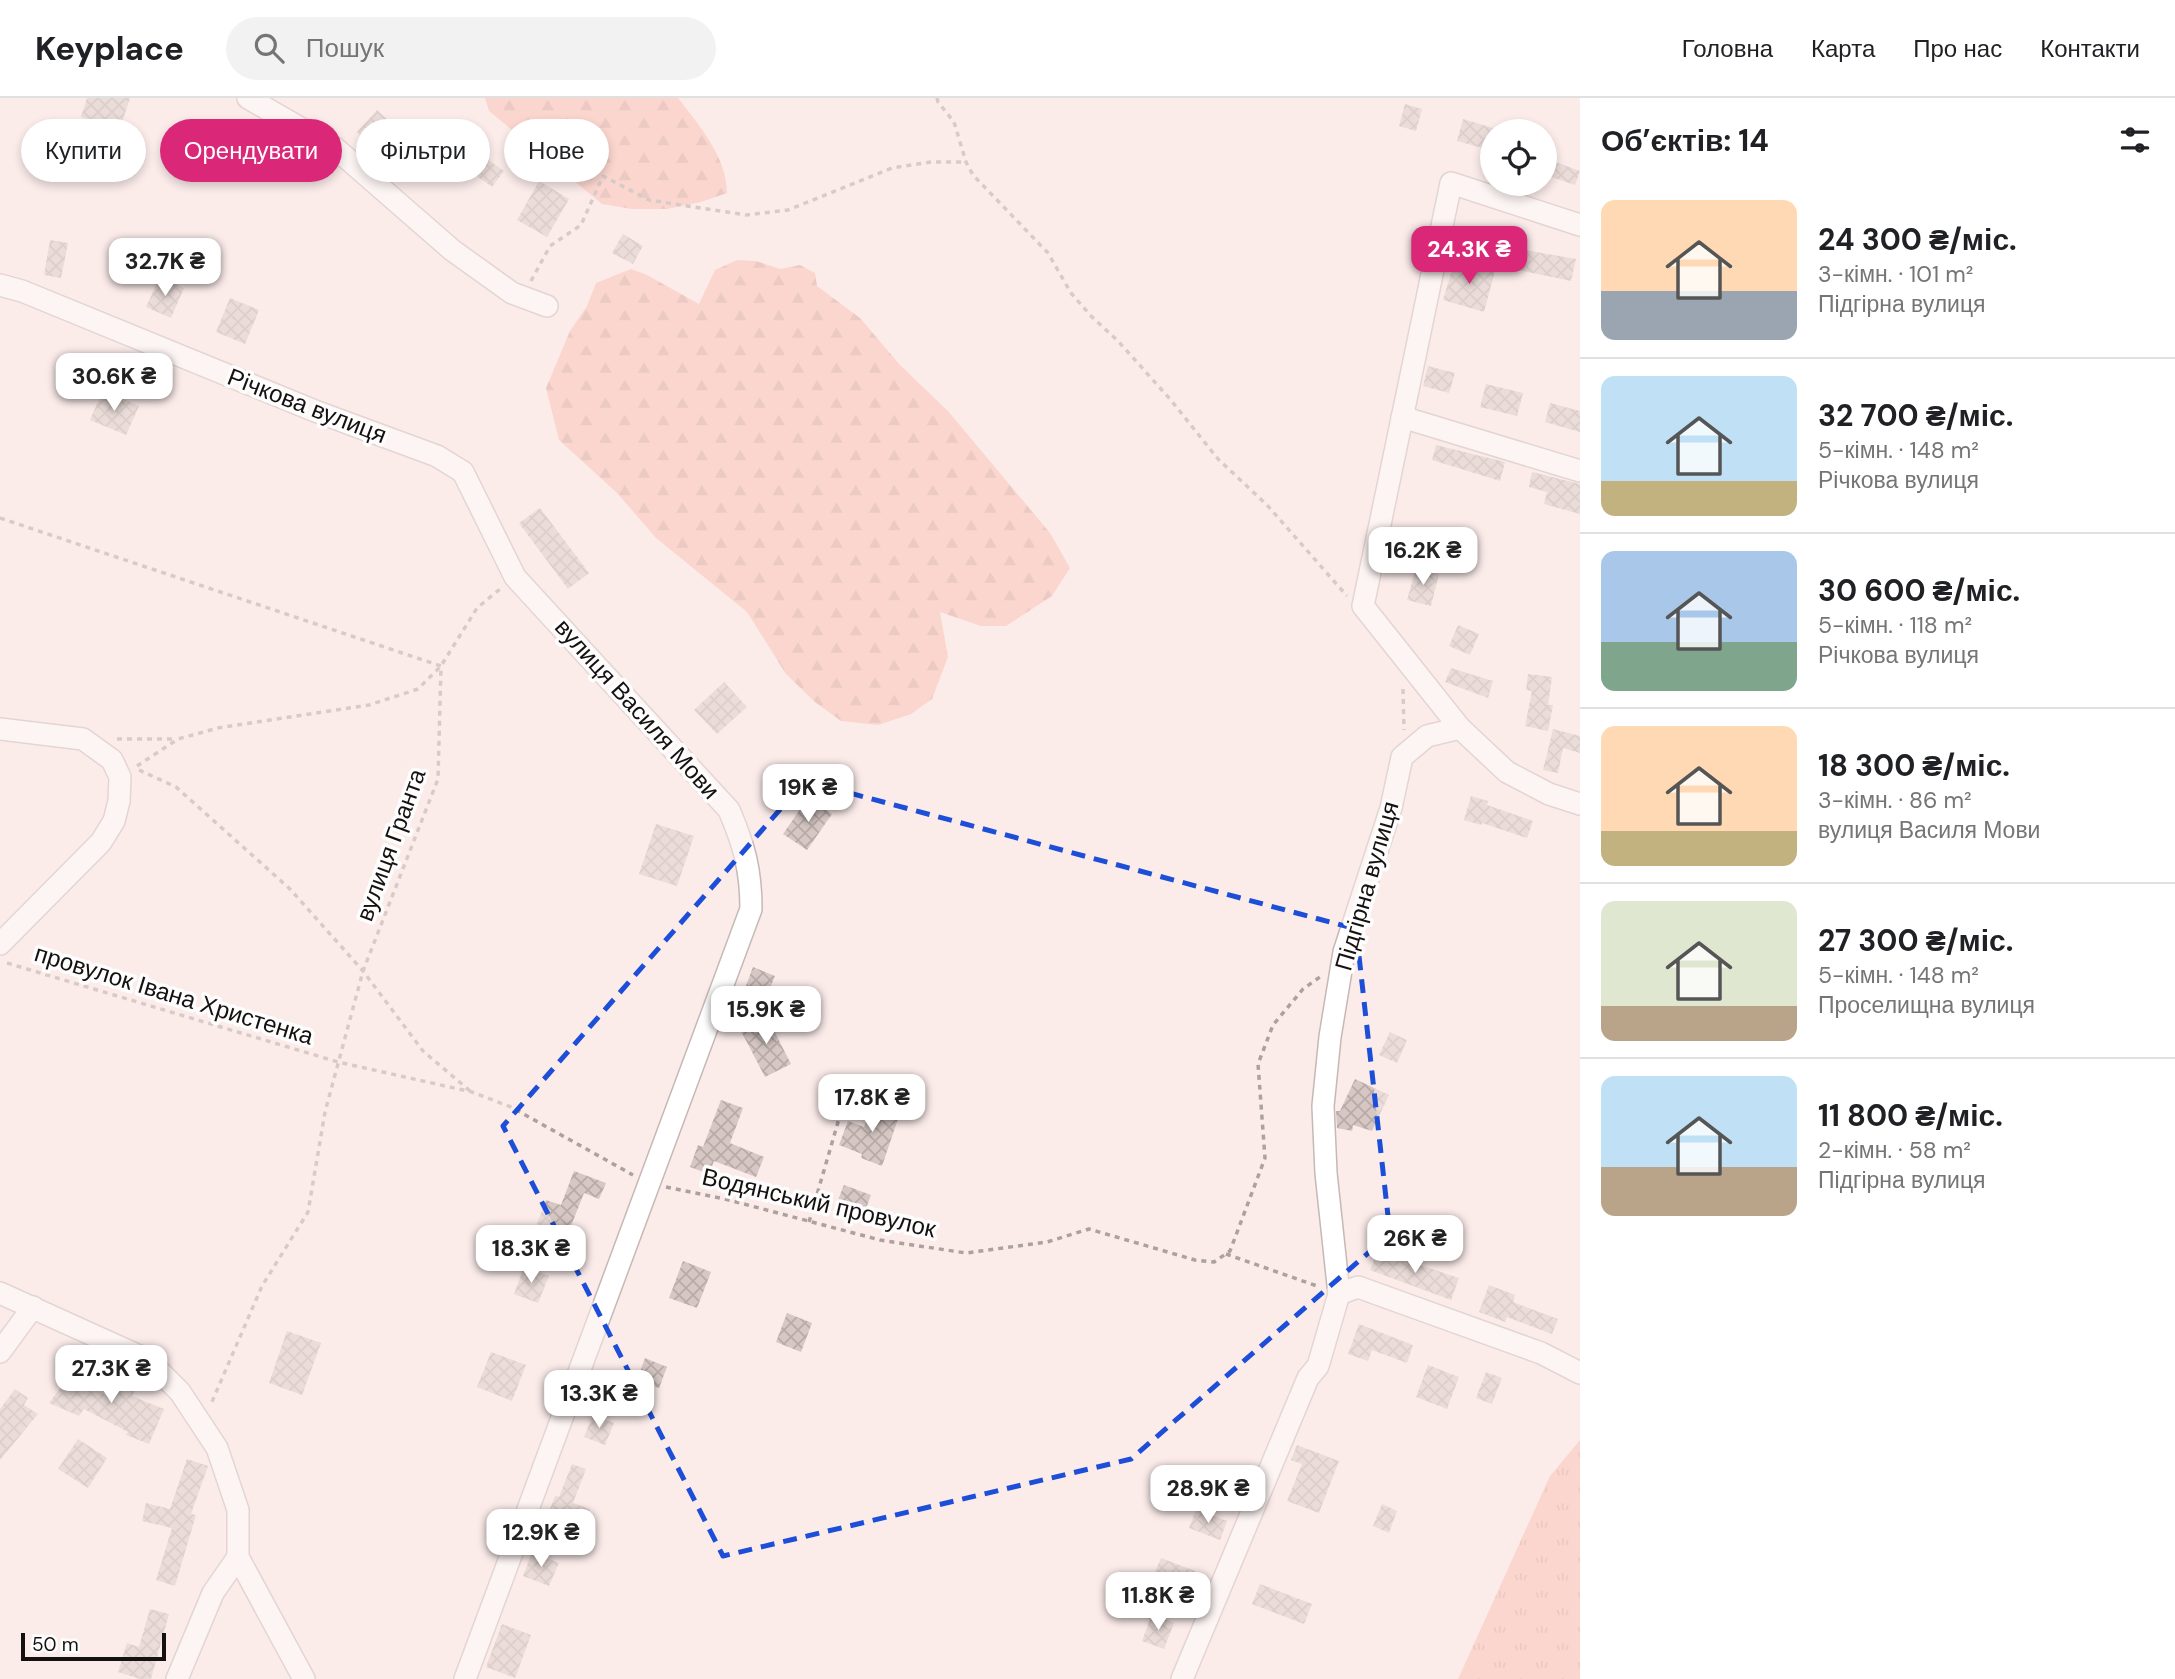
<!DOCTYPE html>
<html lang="uk">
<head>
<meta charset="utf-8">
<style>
  :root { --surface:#fff; --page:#f2f2f2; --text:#202124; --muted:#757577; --line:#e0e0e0; --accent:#db2777 }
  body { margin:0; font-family:"DM Sans",sans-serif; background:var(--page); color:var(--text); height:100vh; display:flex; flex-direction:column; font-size:26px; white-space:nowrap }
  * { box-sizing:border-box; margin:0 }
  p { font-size:23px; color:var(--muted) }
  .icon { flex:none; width:38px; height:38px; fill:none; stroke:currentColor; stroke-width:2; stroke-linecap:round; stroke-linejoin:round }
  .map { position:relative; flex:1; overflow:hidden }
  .details { display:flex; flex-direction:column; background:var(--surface); width:595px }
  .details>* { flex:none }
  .top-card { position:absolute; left:21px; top:21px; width:665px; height:63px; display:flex; gap:14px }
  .tools { position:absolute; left:1480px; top:21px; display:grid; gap:14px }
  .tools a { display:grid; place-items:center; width:77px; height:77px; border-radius:50%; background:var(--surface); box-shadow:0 4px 10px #0003; font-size:35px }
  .scale { position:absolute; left:21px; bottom:18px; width:145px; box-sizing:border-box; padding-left:7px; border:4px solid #161111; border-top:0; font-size:19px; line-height:24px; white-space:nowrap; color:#161111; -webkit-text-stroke:5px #fdfdfd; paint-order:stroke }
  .price { position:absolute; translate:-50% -60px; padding:0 16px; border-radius:14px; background:#fff; color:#222; font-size:23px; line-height:46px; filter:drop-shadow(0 2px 4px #0008) }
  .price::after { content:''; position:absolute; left:50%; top:42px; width:21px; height:16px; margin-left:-10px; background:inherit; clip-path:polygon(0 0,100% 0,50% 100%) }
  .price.selected { background:var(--accent); color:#fff }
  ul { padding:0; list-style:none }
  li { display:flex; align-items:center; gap:21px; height:175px; padding:0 21px }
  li+li { border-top:2px solid var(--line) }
  li span { display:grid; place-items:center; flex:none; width:196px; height:140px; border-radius:14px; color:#555 }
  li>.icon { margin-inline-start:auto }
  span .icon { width:84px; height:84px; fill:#fffc; stroke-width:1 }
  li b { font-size:30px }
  h2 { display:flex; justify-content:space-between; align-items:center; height:84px; padding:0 21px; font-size:30px }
  .chip { padding:0 24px; border-radius:32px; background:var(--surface); box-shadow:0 4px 10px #0003; font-size:24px; line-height:63px }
  .chip.selected { background:var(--accent); color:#fff }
  header { display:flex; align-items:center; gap:42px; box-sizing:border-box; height:98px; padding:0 35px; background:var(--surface); border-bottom:2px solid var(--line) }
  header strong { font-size:33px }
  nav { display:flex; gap:38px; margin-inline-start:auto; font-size:24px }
  .search { width:490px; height:63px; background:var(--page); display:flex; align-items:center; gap:18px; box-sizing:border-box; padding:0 24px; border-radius:38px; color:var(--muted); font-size:26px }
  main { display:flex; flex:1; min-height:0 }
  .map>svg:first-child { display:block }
  .grass { fill:url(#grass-tufts) }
  .forest { fill:url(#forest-firs) }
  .building { fill:url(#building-cross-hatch) }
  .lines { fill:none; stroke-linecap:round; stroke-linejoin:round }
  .minor-casing { stroke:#c6b8b5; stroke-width:24 }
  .path { stroke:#aca19f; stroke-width:3.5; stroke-dasharray:5 5; stroke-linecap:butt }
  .minor { stroke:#fff; stroke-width:21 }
  .marked { fill:none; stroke:#1d4ed8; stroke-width:5; stroke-dasharray:14 9; stroke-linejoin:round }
  .labels { text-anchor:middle; stroke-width:7; stroke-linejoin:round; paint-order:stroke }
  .street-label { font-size:24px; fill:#161111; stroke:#fdfdfd }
</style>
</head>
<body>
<header>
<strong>Keyplace</strong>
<div class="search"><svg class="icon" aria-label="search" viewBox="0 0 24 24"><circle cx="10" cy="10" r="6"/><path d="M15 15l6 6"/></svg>Пошук</div>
<nav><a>Головна</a><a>Карта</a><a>Про нас</a><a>Контакти</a></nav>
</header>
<main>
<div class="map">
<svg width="1580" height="1581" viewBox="0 0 1580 1581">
  <defs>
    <pattern id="grass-tufts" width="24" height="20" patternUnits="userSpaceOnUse" patternTransform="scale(1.75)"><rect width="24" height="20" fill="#fbbaaf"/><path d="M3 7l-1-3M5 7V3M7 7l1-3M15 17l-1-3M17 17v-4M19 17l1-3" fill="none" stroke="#d69f96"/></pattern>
    <pattern id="forest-firs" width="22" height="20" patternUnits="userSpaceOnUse" patternTransform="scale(1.75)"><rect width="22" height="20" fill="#fbbaaf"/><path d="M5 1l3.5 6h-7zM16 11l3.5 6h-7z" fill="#d69f96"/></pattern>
    <pattern id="building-cross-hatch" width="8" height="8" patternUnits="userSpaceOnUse" patternTransform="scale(1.75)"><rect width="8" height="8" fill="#d6c7c4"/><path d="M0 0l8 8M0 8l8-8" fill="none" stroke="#b7aaa7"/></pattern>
  </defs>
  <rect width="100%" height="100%" fill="#fbecea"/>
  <path class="grass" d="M 1580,1342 L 1580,1581 L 1458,1581 L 1550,1378 Z"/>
  <g class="forest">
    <path d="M 485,0 L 678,0 C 699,27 727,59 727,95 L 701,104 L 667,111 L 632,111 L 602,106 L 489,13 Z"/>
    <path d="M 737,162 L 756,163 L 780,171 L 800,167 L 815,175 L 817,188 L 860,220 L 900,267 L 948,313 L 1050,435 L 1070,470 L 1052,498 L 1006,528 L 981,528 L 940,514 L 948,559 L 932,601 L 911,616 L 878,627 L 841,623 L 815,604 L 786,576 L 747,514 L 656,440 L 617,395 L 559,342 L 546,290 L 570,233 L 587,208 L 596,185 L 631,171 L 647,177 L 699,206 L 715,172 Z"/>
  </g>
  <g class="building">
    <path d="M 87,0 L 130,0 L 120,31 L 81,19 Z"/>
    <path d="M 1405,6 L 1422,11 L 1416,33 L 1399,28 Z"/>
    <path d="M 377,12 L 404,37 L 384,59 L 357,34 Z"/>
    <path d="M 1463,21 L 1493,30 L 1493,53 L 1457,43 Z"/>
    <path d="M 480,56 L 504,73 L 492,89 L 468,72 Z"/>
    <path d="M 1550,62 L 1580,73 L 1575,87 L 1545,77 Z"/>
    <path d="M 539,83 L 569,101 L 547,139 L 517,122 Z"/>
    <path d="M 623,136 L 643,148 L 633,166 L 612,155 Z"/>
    <path d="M 50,142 L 68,145 L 61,180 L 44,177 Z"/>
    <path d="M 1514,150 L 1576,161 L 1571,183 L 1509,170 Z"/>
    <path d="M 1455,162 L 1495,173 L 1484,214 L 1443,202 Z"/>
    <path d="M 160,179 L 184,190 L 171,220 L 146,209 Z"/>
    <path d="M 230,200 L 259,212 L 245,246 L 216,234 Z"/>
    <path d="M 1428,268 L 1455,275 L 1449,295 L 1423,288 Z"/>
    <path d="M 1486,286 L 1523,295 L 1517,318 L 1480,309 Z"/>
    <path d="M 103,292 L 139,308 L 126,337 L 90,322 Z"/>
    <path d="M 1550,305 L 1580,313 L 1580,334 L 1545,324 Z"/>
    <path d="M 1436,347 L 1505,364 L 1500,383 L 1432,362 Z"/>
    <path d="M 1532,374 L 1580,386 L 1580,416 L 1544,406 L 1547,394 L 1529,389 Z"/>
    <path d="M 540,410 L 589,475 L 568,491 L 519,425 Z"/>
    <path d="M 1416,470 L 1439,476 L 1431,508 L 1407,502 Z"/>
    <path d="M 1458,527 L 1479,536 L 1470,557 L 1449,548 Z"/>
    <path d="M 1451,570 L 1493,583 L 1488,600 L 1445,584 Z"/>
    <path d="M 1528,576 L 1552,579 L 1548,607 L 1553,607 L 1548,633 L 1525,628 L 1532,593 L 1526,592 Z"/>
    <path d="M 724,584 L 747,609 L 717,636 L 694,612 Z"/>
    <path d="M 1553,631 L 1580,638 L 1580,655 L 1563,650 L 1558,675 L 1543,672 Z"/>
    <path d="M 1471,698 L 1488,703 L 1487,707 L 1533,723 L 1527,740 L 1482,725 L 1481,727 L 1464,722 Z"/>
    <path d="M 808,700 L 832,716 L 807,752 L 783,736 Z"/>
    <path d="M 656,726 L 694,738 L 677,788 L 639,776 Z"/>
    <path d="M 753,869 L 775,878 L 765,902 L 744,893 Z"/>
    <path d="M 766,917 L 791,966 L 765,979 L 740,931 Z"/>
    <path d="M 1390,934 L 1407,942 L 1397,965 L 1379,957 Z"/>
    <path d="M 1355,981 L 1389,997 L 1372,1033 L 1353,1027 L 1352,1033 L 1337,1030 L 1336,1013 L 1340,1013 Z"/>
    <path d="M 721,1002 L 743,1010 L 730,1045 L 764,1059 L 756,1079 L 714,1063 L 709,1076 L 690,1069 L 698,1047 L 703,1049 Z"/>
    <path d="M 874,1004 L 900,1015 L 882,1068 L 861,1060 L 862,1056 L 839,1047 L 848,1023 L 864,1029 Z"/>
    <path d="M 574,1073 L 606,1085 L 599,1101 L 584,1095 L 567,1138 L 537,1126 L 546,1102 L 561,1107 Z"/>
    <path d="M 844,1087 L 871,1097 L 863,1118 L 836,1107 Z"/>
    <path d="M 1378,1153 L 1459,1180 L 1451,1202 L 1370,1172 Z"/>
    <path d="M 683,1163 L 711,1174 L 697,1210 L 669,1200 Z"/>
    <path d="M 524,1169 L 549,1178 L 538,1205 L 514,1196 Z"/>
    <path d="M 1489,1187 L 1515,1197 L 1513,1204 L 1558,1221 L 1552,1236 L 1507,1219 L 1505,1224 L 1479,1214 Z"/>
    <path d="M 787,1215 L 812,1225 L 801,1254 L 776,1244 Z"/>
    <path d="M 1359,1226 L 1413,1247 L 1407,1265 L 1372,1252 L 1368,1263 L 1348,1256 Z"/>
    <path d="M 287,1233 L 321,1245 L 302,1297 L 269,1285 Z"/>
    <path d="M 491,1254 L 526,1267 L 512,1303 L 477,1289 Z"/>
    <path d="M 645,1260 L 667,1269 L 659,1290 L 637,1282 Z"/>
    <path d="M 1428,1267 L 1459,1279 L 1447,1311 L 1416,1299 Z"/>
    <path d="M 73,1273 L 109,1300 L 122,1274 L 140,1283 L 132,1298 L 164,1311 L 149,1346 L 126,1337 L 128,1334 L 84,1311 L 79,1318 L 49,1305 Z"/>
    <path d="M 1486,1274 L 1502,1280 L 1492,1306 L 1476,1300 Z"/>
    <path d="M 15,1291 L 28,1300 L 24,1307 L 38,1316 L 0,1362 L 0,1311 Z"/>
    <path d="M 593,1317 L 614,1325 L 605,1347 L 584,1339 Z"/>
    <path d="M 78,1341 L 107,1360 L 88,1390 L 58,1371 Z"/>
    <path d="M 1297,1347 L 1339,1363 L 1319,1415 L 1287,1403 L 1302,1366 L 1291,1362 Z"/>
    <path d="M 187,1361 L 208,1368 L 191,1416 L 196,1417 L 175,1488 L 156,1482 L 172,1430 L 142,1423 L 146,1405 L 170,1411 Z"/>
    <path d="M 572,1366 L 586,1371 L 573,1405 L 590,1411 L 582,1432 L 547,1419 L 555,1398 L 559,1399 Z"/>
    <path d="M 1382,1406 L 1397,1413 L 1389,1435 L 1373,1428 Z"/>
    <path d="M 1196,1411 L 1227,1423 L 1220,1442 L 1189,1430 Z"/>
    <path d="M 532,1454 L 559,1465 L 549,1488 L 523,1478 Z"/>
    <path d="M 1161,1460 L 1195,1473 L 1189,1488 L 1155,1474 Z"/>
    <path d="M 1260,1486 L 1312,1506 L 1304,1526 L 1252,1506 Z"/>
    <path d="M 150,1511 L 169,1516 L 151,1581 L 140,1581 L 118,1574 L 127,1545 L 139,1549 Z"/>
    <path d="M 1152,1516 L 1174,1525 L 1164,1551 L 1142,1543 Z"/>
    <path d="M 502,1526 L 531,1537 L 515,1580 L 486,1569 Z"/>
  </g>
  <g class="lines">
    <g class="minor-casing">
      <g id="minor">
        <path d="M 248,0 L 335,50 L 452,152 L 512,195 L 547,208"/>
        <path d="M 1580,127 L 1451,85 L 1363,508 L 1460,630 L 1507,674 L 1549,696 L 1580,706"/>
        <path d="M 0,187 L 22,193 L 315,313 L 437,358 L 463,374 L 515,479 L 729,712 C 744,747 751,772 751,811 L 465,1581"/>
        <path d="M 1402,319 L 1580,373"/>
        <path d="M 0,631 L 83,641 L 112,662 L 120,679 L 119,703 L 114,723 L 101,744 L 0,846"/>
        <path d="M 0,1195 L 148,1262 L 180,1294 L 217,1350 L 238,1412 L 238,1459 L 304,1581"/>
        <path d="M 1339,1196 L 1358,1189 L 1541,1255 L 1580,1275"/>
        <path d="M 0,1254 L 33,1209"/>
        <path d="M 177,1581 L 213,1495 L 238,1459"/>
        <path d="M 1182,1581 L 1308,1280 L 1318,1268 L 1339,1196 L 1326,1075 L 1323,1008 L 1330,939 L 1344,854 L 1391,710 L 1402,659 L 1427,638 L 1460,630"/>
      </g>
    </g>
    <g class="path">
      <path d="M 937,0 L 938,4 L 954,24 L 966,64 L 973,77 L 1048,155 L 1071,195 L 1091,218 L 1118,243 L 1170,301 L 1218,361 L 1267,407 L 1347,498"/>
      <path d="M 531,183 L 550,148 L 581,127 L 603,78 L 649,102 L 746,117 L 788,112 L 892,70 L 931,64 L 966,64"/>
      <path d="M 0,420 L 441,568 L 438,681 L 363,873 L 325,1014 L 308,1114 L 262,1188 L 211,1306"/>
      <path d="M 1403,591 L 1404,632"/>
      <path d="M 117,641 L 176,641"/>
      <path d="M 137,668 L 178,641 L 218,630 L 369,607 L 418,591 L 441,568 L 477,510 L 500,491"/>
      <path d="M 139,672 L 176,689 L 290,791 L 363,873 L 423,953 L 470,993"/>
      <path d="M 7,865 L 338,964 L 472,994 L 511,1009 L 633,1077"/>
      <path d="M 666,1089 L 725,1101 L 880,1142 L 966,1155 L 1047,1144 L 1089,1131 L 1195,1162 L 1214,1164 L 1230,1153 L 1265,1060 L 1258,966 L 1273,927 L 1303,891 L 1320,879"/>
      <path d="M 809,1124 L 845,1000"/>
      <path d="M 1226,1156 L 1317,1188"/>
    </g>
    <use href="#minor" class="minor"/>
  </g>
  <path d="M0 0H1580V1581H0ZM 805,683 L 1356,831 L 1390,1136 L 1131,1361 L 723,1458 L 503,1028 Z" fill="#fbecea" fill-opacity=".55" fill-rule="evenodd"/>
  <path class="marked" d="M 805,683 L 1356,831 L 1390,1136 L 1131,1361 L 723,1458 L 503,1028 Z"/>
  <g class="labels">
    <g class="street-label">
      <text transform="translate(307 308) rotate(21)" y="8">Річкова вулиця</text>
      <text transform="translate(637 611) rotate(48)" y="8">вулиця Василя Мови</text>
      <text transform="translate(391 747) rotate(-70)" y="8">вулиця Гранта</text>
      <text transform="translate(1367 788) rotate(-74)" y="8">Підгірна вулиця</text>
      <text transform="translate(174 897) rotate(17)" y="8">провулок Івана Христенка</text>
      <text transform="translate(819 1105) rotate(13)" y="8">Водянський провулок</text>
    </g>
  </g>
</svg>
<div class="tools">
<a><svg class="icon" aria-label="locate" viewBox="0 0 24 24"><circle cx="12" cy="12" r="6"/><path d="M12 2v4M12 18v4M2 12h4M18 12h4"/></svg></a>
</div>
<div class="scale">50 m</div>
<b class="price selected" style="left:1469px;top:188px">24.3K ₴</b>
<b class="price" style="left:165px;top:200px">32.7K ₴</b>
<b class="price" style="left:114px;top:315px">30.6K ₴</b>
<b class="price" style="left:1423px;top:489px">16.2K ₴</b>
<b class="price" style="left:808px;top:726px">19K ₴</b>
<b class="price" style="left:766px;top:948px">15.9K ₴</b>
<b class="price" style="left:872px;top:1036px">17.8K ₴</b>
<b class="price" style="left:1415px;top:1177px">26K ₴</b>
<b class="price" style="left:531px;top:1187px">18.3K ₴</b>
<b class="price" style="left:111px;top:1307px">27.3K ₴</b>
<b class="price" style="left:599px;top:1332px">13.3K ₴</b>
<b class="price" style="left:1208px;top:1427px">28.9K ₴</b>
<b class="price" style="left:541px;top:1471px">12.9K ₴</b>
<b class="price" style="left:1158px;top:1534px">11.8K ₴</b>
<div class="top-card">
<a class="chip">Купити</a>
<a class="chip selected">Орендувати</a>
<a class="chip">Фільтри</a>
<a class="chip">Нове</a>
</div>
</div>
<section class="details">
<h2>Об’єктів: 14<svg class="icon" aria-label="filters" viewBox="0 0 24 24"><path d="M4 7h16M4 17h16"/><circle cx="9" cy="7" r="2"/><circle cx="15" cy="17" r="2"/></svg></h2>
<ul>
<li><span style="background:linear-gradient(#ffd9b3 65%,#9aa5b1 0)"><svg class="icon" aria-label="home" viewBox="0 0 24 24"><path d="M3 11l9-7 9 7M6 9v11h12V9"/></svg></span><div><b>24 300 ₴/міс.</b><p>3-кімн. · 101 m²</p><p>Підгірна вулиця</p></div></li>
<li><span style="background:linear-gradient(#bfe0f5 75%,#c2b280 0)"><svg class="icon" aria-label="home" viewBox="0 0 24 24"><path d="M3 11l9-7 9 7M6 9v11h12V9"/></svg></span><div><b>32 700 ₴/міс.</b><p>5-кімн. · 148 m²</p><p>Річкова вулиця</p></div></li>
<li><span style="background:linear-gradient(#a9c7e8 65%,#7fa58c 0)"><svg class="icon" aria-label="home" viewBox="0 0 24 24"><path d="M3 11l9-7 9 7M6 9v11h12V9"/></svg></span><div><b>30 600 ₴/міс.</b><p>5-кімн. · 118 m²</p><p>Річкова вулиця</p></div></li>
<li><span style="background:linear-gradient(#ffd9b3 75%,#c2b280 0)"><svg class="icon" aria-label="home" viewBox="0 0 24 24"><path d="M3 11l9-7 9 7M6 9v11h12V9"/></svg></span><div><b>18 300 ₴/міс.</b><p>3-кімн. · 86 m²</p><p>вулиця Василя Мови</p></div></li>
<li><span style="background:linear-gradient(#dfe7d0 75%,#b9a48a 0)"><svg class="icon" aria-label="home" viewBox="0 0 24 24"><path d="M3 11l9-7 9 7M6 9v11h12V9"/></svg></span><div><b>27 300 ₴/міс.</b><p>5-кімн. · 148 m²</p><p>Проселищна вулиця</p></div></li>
<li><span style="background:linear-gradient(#bfe0f5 65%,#b9a48a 0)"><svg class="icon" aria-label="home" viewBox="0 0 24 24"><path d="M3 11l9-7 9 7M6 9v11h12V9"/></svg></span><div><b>11 800 ₴/міс.</b><p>2-кімн. · 58 m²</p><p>Підгірна вулиця</p></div></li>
</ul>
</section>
</main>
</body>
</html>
